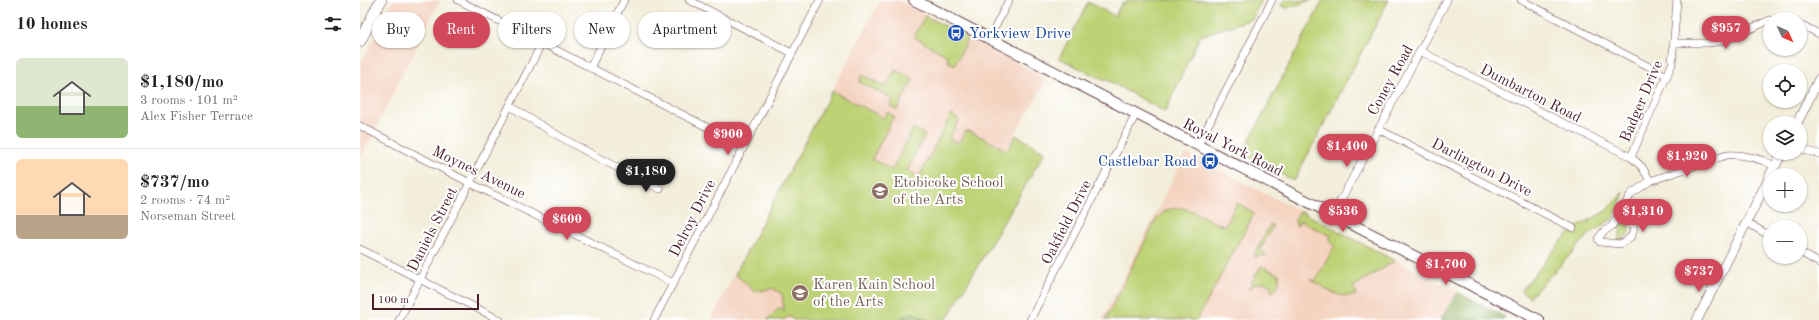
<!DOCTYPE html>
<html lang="en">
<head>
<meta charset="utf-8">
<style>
  :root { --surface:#fff; --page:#f6f6f6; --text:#202124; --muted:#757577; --line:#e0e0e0; --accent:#d1495b }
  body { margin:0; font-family:"Old Standard TT",serif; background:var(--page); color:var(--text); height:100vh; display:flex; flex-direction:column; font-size:15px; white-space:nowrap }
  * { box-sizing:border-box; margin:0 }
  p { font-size:13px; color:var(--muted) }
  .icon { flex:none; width:22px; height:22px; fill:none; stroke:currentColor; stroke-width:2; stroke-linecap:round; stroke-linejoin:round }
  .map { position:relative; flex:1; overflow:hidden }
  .side { display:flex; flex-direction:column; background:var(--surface); width:360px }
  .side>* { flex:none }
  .guide { position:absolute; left:12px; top:12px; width:380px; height:36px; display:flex; gap:8px }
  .needle { width:26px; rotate:134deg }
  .controls { position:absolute; left:1403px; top:12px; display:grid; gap:8px }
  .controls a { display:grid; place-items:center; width:44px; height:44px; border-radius:50%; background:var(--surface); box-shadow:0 1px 3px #0004; font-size:20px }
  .scale { position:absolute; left:12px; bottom:10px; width:107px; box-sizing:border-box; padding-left:4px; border:2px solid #4a1f2b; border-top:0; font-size:11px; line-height:14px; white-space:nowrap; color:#4a1f2b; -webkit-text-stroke:3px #fff; paint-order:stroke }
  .price { position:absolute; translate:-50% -34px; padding:0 9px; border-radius:14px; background:var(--accent); color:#fff; font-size:13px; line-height:26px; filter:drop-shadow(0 1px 2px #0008) }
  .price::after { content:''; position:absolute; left:50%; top:24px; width:12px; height:9px; margin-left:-6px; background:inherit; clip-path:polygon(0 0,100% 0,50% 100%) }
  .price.on { background:#222; color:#fff }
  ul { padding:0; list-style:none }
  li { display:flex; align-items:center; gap:12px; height:100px; padding:0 16px }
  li+li { border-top:1px solid var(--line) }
  li span { display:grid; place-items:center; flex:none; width:112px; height:80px; border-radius:6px; color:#555 }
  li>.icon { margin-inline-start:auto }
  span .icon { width:48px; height:48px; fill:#fffc; stroke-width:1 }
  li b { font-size:17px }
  h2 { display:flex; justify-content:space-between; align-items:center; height:48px; padding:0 16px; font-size:17px }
  .pill { padding:0 14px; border-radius:18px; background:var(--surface); box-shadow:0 1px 3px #0004; font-size:14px; line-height:36px }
  .pill.on { background:var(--accent); color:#fff }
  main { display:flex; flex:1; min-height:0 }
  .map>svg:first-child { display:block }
  .built { fill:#f4d3c0 }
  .green { fill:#bdd174; stroke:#847850 }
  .forest { fill:#96b366; stroke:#706948 }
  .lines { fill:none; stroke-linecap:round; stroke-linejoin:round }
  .minor-casing { stroke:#633e45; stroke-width:8 }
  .tertiary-casing { stroke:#633e45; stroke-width:10 }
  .secondary-casing { stroke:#633e45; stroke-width:12 }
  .primary-casing { stroke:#633e45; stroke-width:12 }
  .minor { stroke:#fff; stroke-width:7 }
  .tertiary { stroke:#fff; stroke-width:9 }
  .secondary { stroke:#fff; stroke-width:10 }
  .primary { stroke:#fff; stroke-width:11 }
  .labels { text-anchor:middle; stroke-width:4; stroke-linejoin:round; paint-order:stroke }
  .transit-label { font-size:15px; fill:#164399; stroke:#fff; text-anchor:start }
  .street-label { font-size:15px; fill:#4a1f2b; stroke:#fff }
  .education-label { font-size:15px; fill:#785e54; stroke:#fff; text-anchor:start }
</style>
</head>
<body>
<main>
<section class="side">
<h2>10 homes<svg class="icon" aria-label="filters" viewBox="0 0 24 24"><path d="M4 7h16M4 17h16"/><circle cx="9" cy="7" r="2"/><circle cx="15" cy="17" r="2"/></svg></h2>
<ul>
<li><span style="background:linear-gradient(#dfe7d0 60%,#8fb573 0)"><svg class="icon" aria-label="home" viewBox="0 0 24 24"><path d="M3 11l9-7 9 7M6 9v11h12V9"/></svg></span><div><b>$1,180/mo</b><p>3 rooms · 101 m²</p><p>Alex Fisher Terrace</p></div></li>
<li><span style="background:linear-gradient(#ffd9b3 70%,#b9a48a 0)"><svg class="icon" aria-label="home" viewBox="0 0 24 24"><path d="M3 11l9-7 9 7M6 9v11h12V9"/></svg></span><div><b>$737/mo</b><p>2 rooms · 74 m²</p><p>Norseman Street</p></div></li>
</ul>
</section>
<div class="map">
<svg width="1459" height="320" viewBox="0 0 1459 320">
  <rect width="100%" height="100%" fill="#fff"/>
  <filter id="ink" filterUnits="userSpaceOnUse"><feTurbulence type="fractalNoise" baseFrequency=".025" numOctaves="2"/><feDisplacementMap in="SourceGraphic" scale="8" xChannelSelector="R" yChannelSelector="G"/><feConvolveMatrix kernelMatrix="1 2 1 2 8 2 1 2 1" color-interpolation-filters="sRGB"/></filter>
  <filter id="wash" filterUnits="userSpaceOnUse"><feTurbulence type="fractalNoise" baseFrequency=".012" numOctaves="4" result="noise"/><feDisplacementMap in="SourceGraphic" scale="16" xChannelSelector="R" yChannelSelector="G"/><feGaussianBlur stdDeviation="0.9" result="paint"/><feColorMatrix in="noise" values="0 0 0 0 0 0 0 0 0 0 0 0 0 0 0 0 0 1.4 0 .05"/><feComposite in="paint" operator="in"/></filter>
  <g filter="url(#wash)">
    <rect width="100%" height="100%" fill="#f3eeda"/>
    <g class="built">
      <path d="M 33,0 L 80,0 L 0,160 L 0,65 Z"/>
      <path d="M 521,0 L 538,0 L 687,79 L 552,312 L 538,320 L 351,320 L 396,232 Z"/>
      <path d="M 826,153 L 1098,292 L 1080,320 L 742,320 Z"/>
    </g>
    <g class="green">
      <path d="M 773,0 L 902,0 L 892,19 L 840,36 L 805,112 L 747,80 L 737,77 L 699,58 L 728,2 L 755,16 L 761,4 Z"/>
      <path d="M 924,0 L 952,0 L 927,8 L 921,6 Z"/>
      <path d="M 963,0 L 1029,0 L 934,181 L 882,154 Z"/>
      <path d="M 565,16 L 606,36 L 607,41 L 595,65 L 587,61 L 589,57 L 554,37 Z"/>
      <path d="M 535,70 L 553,79 L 537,110 L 530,106 L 533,99 L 499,82 L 502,75 L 526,87 Z"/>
      <path d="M 472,91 L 524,118 L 527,112 L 534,116 L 512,159 L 532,170 L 553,128 L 565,135 L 547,171 L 559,177 L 591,114 L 599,120 L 589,139 L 598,143 L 606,131 L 609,131 L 647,150 L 656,135 L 685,152 L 586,320 L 433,320 L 429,316 L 424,320 L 407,320 L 420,307 L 424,311 L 422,294 L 412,288 L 402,291 L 399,289 L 395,292 L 375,274 Z"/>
      <path d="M 1264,192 L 1257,211 L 1252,219 L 1230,234 L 1170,297 L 1161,291 L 1204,238 L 1219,226 L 1246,211 Z"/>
      <path d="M 877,203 L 891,211 L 894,214 L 837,320 L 745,320 L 796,220 C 816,194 840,216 861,226 L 859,223 L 865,226 Z"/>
      <path d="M 940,211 L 1035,261 L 993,287 L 997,294 C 982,302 964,287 951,280 L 950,279 L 955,281 L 975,245 L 969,242 L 971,236 L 940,221 L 937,226 L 936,225 L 935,220 Z"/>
      <path d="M 1267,218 C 1274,230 1268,236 1258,242 L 1263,219 Z"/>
      <path d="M 910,224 L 913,226 L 901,249 L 906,254 L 905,256 L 900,255 L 897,257 L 894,256 Z"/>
      <path d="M 901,266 L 920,275 L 918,280 L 920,281 L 914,292 L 910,290 L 912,286 C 903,281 897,281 888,289 Z"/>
    </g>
    <g class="forest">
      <path d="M 1098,292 C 1113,302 1129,308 1145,317 L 1142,320 L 1080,320 Z"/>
      <path d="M 552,312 L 566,320 L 538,320 Z"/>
    </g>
  </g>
  <g filter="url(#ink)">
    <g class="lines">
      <g class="minor-casing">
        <g id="minor">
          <path d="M 98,0 L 384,146"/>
          <path d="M 329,0 L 432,53"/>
          <path d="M 1161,0 L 1307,76"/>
          <path d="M 1417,19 L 1421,19"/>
          <path d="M 1440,24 L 1459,34"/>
          <path d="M 629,39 L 649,0"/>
          <path d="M 1314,43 L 1348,43 L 1363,41 L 1410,20"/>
          <path d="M 1060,51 L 1271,157 L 1282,167 L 1290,181"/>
          <path d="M 230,68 L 264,0"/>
          <path d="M 150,106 C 198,137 248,164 300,189"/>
          <path d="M 0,126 L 110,183 L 313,283"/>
          <path d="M 1018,129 L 1213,228"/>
          <path d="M 838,145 L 912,0"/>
          <path d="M 1440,149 L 1459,154"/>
          <path d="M 1271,157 L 1312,64 L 1317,0"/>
          <path d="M 1262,209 L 1252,226 L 1243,232 L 1238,239 L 1240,242 L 1260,244 C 1279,237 1276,219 1262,209 L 1271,194 L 1290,181 L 1367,155 C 1383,154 1401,159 1415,166"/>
          <path d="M 973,215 L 1087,0"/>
          <path d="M 1386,222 L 1410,236"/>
          <path d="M 0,249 L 140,320"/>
          <path d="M 1440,252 L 1459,263"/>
          <path d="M 39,320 L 182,43"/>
          <path d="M 294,320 L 460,0"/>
          <path d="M 670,320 L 776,114"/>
        </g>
      </g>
      <g class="tertiary-casing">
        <g id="tertiary">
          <path d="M 1437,123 L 1459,79"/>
          <path d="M 1410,175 L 1422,153"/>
          <path d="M 1337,320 L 1410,176"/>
        </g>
      </g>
      <g class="secondary-casing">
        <path id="secondary" d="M 554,0 L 1179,320"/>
      </g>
      <g class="primary-casing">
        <path id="primary" d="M 0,41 L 21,0"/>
      </g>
      <use href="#minor" class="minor"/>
      <use href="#tertiary" class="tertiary"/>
      <use href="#secondary" class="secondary"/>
      <use href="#primary" class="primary"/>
    </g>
  </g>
  <defs>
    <g id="bus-disc" transform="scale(0.9)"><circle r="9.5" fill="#1a4fb4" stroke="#fff"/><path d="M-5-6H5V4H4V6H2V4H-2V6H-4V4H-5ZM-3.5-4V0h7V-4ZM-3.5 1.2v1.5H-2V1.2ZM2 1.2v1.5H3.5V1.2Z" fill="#fff"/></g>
    <g id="school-disc" transform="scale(0.9)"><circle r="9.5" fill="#8d6e63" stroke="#fff"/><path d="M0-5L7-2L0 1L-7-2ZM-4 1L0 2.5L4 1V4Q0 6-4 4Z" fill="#fff"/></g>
  </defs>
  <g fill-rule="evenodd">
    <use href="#bus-disc" x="596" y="33"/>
    <use href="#bus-disc" x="850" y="161"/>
    <use href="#school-disc" x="520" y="191"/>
    <use href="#school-disc" x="440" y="293"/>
  </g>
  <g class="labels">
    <g class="transit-label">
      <text x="609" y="38">Yorkview Drive</text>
      <text x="837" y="166" text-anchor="end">Castlebar Road</text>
    </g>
    <g class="street-label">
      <text transform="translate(1030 80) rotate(-61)" y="5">Coney Road</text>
      <text transform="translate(1171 93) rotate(27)" y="5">Dumbarton Road</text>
      <text transform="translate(1281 101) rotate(-67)" y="5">Badger Drive</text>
      <text transform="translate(873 147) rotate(27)" y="5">Royal York Road</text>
      <text transform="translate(1122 167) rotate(27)" y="5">Darlington Drive</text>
      <text transform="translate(119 172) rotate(26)" y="5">Moynes Avenue</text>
      <text transform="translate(332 218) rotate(-63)" y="5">Delroy Drive</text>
      <text transform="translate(706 222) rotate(-63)" y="5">Oakfield Drive</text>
      <text transform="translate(72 229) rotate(-63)" y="5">Daniels Street</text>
    </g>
    <g class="education-label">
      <text x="533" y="187">Etobicoke School<tspan x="533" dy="17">of the Arts</tspan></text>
      <text x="453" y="289">Karen Kain School<tspan x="453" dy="17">of the Arts</tspan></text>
    </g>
  </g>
</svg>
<div class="controls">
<a><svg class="needle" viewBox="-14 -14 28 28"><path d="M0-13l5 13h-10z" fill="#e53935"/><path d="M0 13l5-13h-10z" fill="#757577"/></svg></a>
<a><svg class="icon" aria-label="locate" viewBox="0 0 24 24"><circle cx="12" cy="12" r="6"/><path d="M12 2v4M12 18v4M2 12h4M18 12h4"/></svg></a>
<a><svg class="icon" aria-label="layers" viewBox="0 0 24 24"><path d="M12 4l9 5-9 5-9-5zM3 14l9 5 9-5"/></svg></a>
<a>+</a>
<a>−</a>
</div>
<div class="scale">100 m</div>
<b class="price" style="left:1366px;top:50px">$957</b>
<b class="price" style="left:368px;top:156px">$900</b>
<b class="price" style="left:987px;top:168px">$1,400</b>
<b class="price" style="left:1327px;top:178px">$1,920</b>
<b class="price on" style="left:286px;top:193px">$1,180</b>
<b class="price" style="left:983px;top:233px">$536</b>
<b class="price" style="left:1283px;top:233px">$1,310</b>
<b class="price" style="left:207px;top:241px">$600</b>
<b class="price" style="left:1086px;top:286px">$1,700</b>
<b class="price" style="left:1339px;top:293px">$737</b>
<div class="guide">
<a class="pill">Buy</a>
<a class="pill on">Rent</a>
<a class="pill">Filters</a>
<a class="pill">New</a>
<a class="pill">Apartment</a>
</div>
</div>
</main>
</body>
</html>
